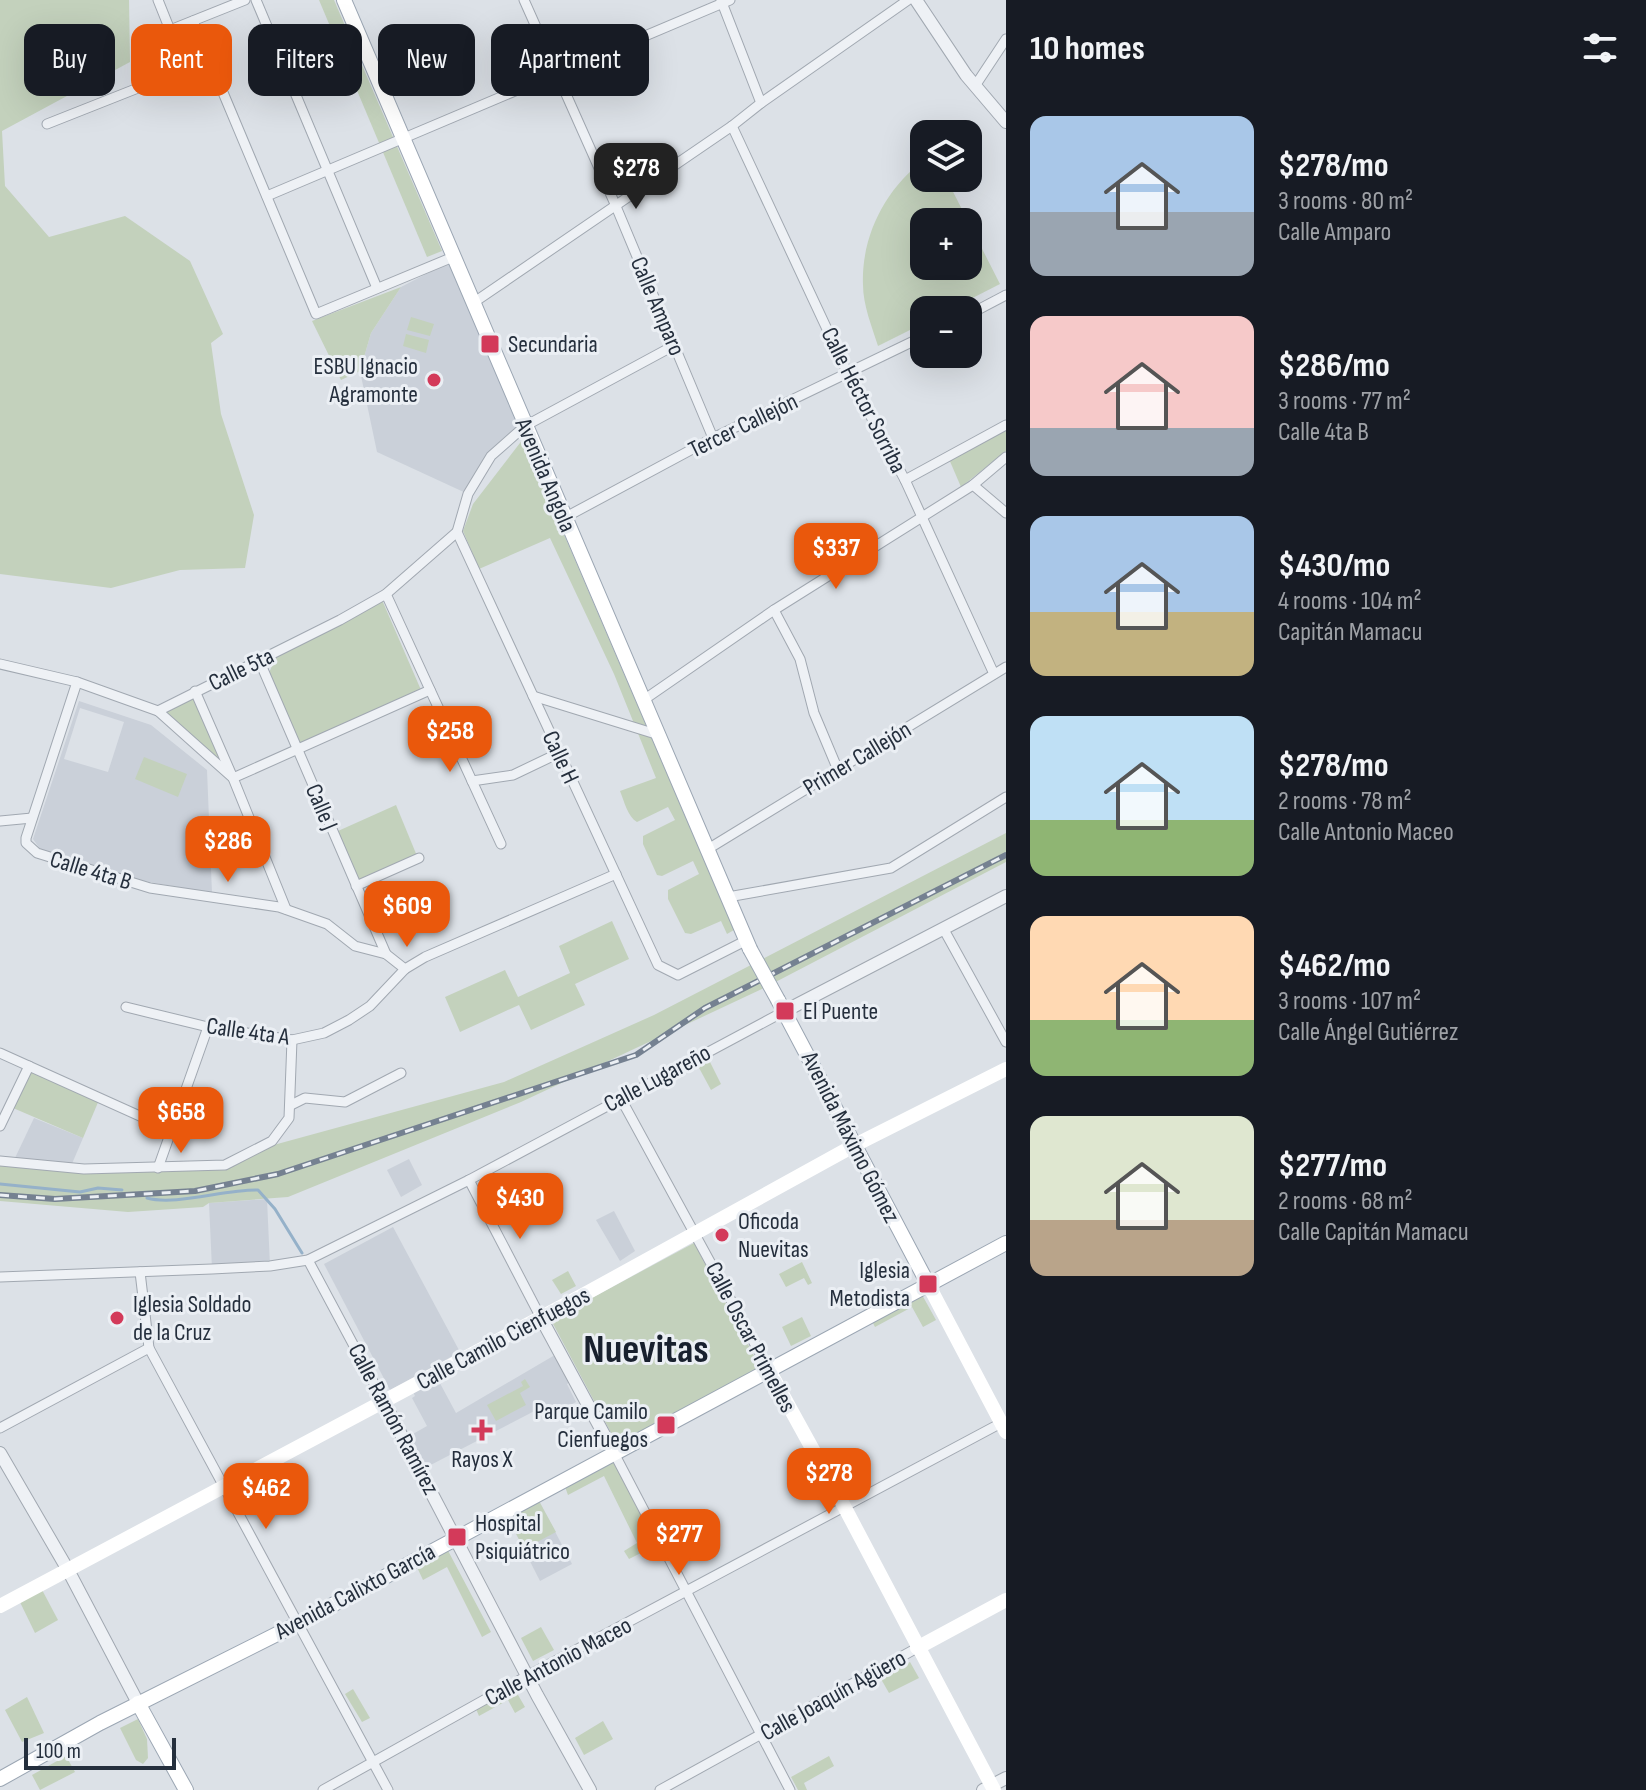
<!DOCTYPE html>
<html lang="en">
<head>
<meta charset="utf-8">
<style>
  :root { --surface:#171b24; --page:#20242c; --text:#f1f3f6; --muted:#9ea1a6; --accent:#ea580c }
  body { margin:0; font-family:"Sofia Sans Condensed",sans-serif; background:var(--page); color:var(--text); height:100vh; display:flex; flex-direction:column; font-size:30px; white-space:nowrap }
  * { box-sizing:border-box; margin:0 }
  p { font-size:26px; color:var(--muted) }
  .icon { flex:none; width:44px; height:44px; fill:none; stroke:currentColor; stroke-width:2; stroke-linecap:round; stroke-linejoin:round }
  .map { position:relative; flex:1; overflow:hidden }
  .panel { display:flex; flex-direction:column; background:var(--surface); width:640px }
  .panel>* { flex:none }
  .banner { position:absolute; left:24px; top:24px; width:760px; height:72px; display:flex; gap:16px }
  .fabs { position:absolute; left:910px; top:120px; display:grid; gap:16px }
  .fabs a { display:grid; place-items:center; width:72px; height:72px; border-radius:16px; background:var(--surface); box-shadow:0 8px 32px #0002; font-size:40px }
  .scale { position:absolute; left:24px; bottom:20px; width:152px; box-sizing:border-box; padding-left:8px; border:4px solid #252f3d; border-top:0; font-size:22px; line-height:28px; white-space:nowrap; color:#252f3d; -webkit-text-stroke:6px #ebeff4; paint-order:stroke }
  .price { position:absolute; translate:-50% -68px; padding:0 18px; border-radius:16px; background:var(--accent); color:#fff; font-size:26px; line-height:52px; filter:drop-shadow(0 2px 4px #0008) }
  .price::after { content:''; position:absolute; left:50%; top:48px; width:24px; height:18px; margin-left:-12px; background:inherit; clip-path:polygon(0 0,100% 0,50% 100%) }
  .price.active { background:#222; color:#fff }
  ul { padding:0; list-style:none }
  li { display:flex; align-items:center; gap:24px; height:200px; padding:0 24px }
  li span { display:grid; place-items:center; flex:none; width:224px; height:160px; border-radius:16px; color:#555 }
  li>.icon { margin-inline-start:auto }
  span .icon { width:96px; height:96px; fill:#fffc; stroke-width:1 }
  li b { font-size:34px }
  h2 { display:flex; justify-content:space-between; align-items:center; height:96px; padding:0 24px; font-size:34px }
  .chip { padding:0 28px; border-radius:16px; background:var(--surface); box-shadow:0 8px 32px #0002; font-size:28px; line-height:72px }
  .chip.active { background:var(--accent); color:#fff }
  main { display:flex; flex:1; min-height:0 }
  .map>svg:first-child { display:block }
  .built { fill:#cad0d9; fill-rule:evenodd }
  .green { fill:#c3d1bc; fill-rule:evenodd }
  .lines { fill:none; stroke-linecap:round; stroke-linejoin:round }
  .stream { stroke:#95b1c9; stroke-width:3 }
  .minor-casing { stroke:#a1a8b1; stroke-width:11 }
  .tertiary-casing { stroke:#a1a8b1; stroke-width:14 }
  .primary-casing { stroke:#9ba6b3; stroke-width:16 }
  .minor { stroke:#eef1f5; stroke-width:9 }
  .tertiary { stroke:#eef1f5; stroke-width:12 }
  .secondary { stroke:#fff; stroke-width:14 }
  .primary { stroke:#fff; stroke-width:14 }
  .rail-casing { stroke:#758191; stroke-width:6 }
  .rail { stroke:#ebeff4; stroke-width:3; stroke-dasharray:9; stroke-linecap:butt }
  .primary-bridge-casing { stroke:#9ba6b3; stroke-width:16; stroke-linecap:butt }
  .primary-bridge { stroke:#fff; stroke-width:14 }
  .poi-dot { fill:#d33a5a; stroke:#ebeff4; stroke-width:3 }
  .labels { text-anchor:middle; stroke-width:6; stroke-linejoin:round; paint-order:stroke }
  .street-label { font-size:24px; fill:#252f3d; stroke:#ebeff4 }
  .poi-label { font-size:24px; fill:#252f3d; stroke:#ebeff4; text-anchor:start }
  .town-label { font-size:40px; font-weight:bold; fill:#18202e; stroke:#ebeff4 }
</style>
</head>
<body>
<main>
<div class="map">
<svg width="1006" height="1790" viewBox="0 0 1006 1790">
  <rect width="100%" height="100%" fill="#dce1e7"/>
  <g class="built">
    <path d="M 455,259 L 525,426 L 491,456 L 468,494 L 377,452 L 360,371 L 371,333 L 401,287 Z"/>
    <path d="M 79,701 L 151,725 L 207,770 L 212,893 L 115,876 L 40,849 L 33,839 ZM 80,708 L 124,722 L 108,772 L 64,759 Z"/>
    <path d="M 34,1118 L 83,1138 L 71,1166 L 15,1158 Z"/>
    <path d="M 409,1159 L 422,1185 L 401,1197 L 387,1170 Z"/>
    <path d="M 267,1199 L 270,1266 L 212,1269 L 209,1203 Z"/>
    <path d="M 614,1211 L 635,1251 L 620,1261 L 596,1220 Z"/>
    <path d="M 393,1227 L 460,1352 L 390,1390 L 324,1264 Z"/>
    <path d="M 560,1352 L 574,1379 L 567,1384 L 576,1402 L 554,1414 L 548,1404 L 421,1470 L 404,1439 L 427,1426 L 412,1398 L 415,1396 L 411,1387 L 435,1374 L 456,1413 Z"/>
    <path d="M 539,1501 L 572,1564 L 540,1581 L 508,1518 Z"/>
  </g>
  <g class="green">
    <path d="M 0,0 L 129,0 L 130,62 L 2,131 L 5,186 L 49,237 L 125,216 L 190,261 L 223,334 L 211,343 L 221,414 L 254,515 L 245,568 L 180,570 L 111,588 L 0,574 Z"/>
    <path d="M 319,0 L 334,0 L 442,251 L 427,257 Z"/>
    <path d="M 924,160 L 924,178 L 946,178 L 1000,284 L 949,310 L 924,310 L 924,323 L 878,346 C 872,327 863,305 863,285 C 861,237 885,189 924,160 ZM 968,222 L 968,266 L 924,266 L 924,222 Z"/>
    <path d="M 401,287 L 371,333 L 360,371 L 341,380 L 312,321 Z"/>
    <path d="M 411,317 L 434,324 L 430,336 L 407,330 Z"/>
    <path d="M 406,334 L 429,340 L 426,353 L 403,346 Z"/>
    <path d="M 1006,429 L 1006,451 L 961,487 L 949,459 Z"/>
    <path d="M 523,439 L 734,930 L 727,934 L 721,921 L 691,934 L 685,933 L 668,899 L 668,890 L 699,874 L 693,861 L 662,876 L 657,875 L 643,844 L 643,836 L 675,820 L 668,807 L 637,822 C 628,817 624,801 620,791 L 656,778 L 614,674 L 550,538 L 479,569 L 463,531 L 473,504 Z"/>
    <path d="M 382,600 L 421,690 L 300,743 L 269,673 L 277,654 L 327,632 Z"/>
    <path d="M 195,691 L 233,778 L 158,711 Z"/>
    <path d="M 144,757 L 187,774 L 178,797 L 135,779 Z"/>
    <path d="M 396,805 L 417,856 L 359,881 L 338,831 Z"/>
    <path d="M 1006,833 L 1006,862 L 764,988 L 521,1102 L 288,1197 L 209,1203 L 203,1207 L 128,1212 L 0,1201 L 0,1162 L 79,1172 L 226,1167 L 270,1146 L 504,1082 L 654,1015 Z"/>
    <path d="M 612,921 L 629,959 L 575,984 L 585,1005 L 531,1030 L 519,1005 L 460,1032 L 445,997 L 505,970 L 518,997 L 570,973 L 559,946 Z"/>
    <path d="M 709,1060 L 721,1084 L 711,1090 L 698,1066 Z"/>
    <path d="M 31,1070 L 99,1100 L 83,1138 L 13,1108 Z"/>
    <path d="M 694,1243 L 760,1367 L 617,1444 L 551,1320 Z"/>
    <path d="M 802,1262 L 812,1283 L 808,1285 L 804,1278 L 786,1287 L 779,1274 Z"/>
    <path d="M 568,1271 L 576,1286 L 561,1294 L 552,1280 Z"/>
    <path d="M 921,1293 L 936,1320 L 923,1327 L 912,1307 L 875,1327 L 872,1321 Z"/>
    <path d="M 802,1317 L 811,1336 L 791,1346 L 782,1327 Z"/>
    <path d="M 525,1379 L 530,1387 L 520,1393 L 526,1405 L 496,1421 L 487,1405 L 523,1386 L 521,1382 Z"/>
    <path d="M 612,1459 L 657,1545 L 629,1559 L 624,1551 L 637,1543 L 604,1476 L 568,1495 L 564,1484 Z"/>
    <path d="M 539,1501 L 556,1532 L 524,1549 L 508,1518 Z"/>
    <path d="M 445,1545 L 491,1632 L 482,1637 L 447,1567 L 423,1580 L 415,1563 Z"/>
    <path d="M 40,1586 L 58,1620 L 35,1633 L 18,1598 Z"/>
    <path d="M 541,1627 L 554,1650 L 533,1661 L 521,1638 Z"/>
    <path d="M 910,1662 L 919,1678 L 889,1693 L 881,1679 Z"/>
    <path d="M 514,1688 L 525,1707 L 515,1713 L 508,1700 L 479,1716 L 476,1709 Z"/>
    <path d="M 353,1689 L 370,1718 L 362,1722 L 345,1694 Z"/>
    <path d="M 27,1697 L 44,1733 L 22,1742 L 5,1710 Z"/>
    <path d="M 138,1719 L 147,1739 L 148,1758 L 143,1764 L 136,1760 L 120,1728 Z"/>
    <path d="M 603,1721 L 613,1739 L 584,1755 L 575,1738 Z"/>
    <path d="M 66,1756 L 75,1772 L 40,1790 L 32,1775 Z"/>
    <path d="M 829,1756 L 834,1766 L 804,1783 L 807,1790 L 798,1790 L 791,1777 Z"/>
  </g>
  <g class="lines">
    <g class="stream">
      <path d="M 0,1184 L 80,1192 L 98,1188 L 122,1190"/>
      <path d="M 147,1198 C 176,1206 225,1189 258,1190 L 275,1209 L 302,1253"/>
    </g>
    <g class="minor-casing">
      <g id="minor">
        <path d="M 158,0 L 170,30 L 245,0"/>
        <path d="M 256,0 L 377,288"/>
        <path d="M 524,0 L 615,204 L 713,438"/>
        <path d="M 721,0 L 761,103"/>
        <path d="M 193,21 L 316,314 L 453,257"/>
        <path d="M 975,86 L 1006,39"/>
        <path d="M 47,124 L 138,88 L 170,30"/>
        <path d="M 732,126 L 848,374 L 905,480 L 994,674"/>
        <path d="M 267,196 L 730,0"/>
        <path d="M 473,303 L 732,126 L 761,103 L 908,0"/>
        <path d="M 968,315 L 1006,295"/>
        <path d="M 675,345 L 525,426 L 491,456 L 468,494 L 457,532 L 658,965 L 678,975 L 747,940"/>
        <path d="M 905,480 L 1006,425"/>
        <path d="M 973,485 L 1006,513"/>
        <path d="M 564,518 L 713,438 L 924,336"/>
        <path d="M 386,594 L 501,844"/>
        <path d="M 774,610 L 800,659 L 814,713 L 838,770"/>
        <path d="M 259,660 L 386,954"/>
        <path d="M 0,664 L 77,682 L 158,711 L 340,620 L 386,594 L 457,532"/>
        <path d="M 77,682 L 26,838 L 26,843 L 37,853 L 150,888 L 279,907 L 327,924 L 355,946 L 386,954 L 405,969"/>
        <path d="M 195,691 L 233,778 L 430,690"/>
        <path d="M 533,696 L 659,735"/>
        <path d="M 645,699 L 774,610 L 973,485 L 1006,457"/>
        <path d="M 158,711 L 233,778 L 286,909"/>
        <path d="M 472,781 L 513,775 L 559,753"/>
        <path d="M 0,821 L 32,818"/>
        <path d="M 708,849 L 1006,667"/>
        <path d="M 356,886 L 419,858"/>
        <path d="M 728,897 L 891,868 L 1006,797"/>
        <path d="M 943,928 L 1006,1042"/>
        <path d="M 126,1007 L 208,1027 L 292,1040 L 324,1033 L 349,1020 L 370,1006 L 405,969 L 425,957 L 616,874"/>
        <path d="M 0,1053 L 173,1131"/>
        <path d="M 620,1097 L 769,1370"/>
        <path d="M 291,1105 L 305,1098 L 345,1102 L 401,1073"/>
        <path d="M 0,1126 L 29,1066"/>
        <path d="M 0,1161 L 84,1169 L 225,1165 L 272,1141 L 289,1118 L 292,1040"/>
        <path d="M 158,1168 L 208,1027"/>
        <path d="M 469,1180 L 541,1318"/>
        <path d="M 308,1260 L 384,1402"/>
        <path d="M 140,1272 L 149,1348 L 388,1790"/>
        <path d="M 0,1277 L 212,1269 L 270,1266 L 308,1260 L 469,1180 L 785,1011"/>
        <path d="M 0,1428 L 149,1348"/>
        <path d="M 614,1453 L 790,1790"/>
        <path d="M 323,1790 L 527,1676 L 1003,1422"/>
        <path d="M 660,1790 L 917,1648"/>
      </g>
    </g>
    <g class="tertiary-casing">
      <g id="tertiary">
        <path d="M 916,0 L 966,75 L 1006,122"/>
        <path d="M 785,1011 L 1006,896"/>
        <path d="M 541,1318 L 614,1453"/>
        <path d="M 384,1402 L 537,1695 L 590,1790"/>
        <path d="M 0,1453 L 68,1570 L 138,1703"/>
        <path d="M 983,1790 L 1006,1778"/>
      </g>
    </g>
    <g class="primary-casing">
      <g id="primary">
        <path d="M 344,0 L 750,949"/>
        <path d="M 778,1000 L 928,1284"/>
        <path d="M 138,1703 L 186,1790"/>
        <path d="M 0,1779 L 100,1723 L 297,1624 L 1006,1243"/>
      </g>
    </g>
    <use href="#minor" class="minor"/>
    <use href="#tertiary" class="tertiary"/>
    <g class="secondary">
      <path d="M 928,1284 L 1006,1432"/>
      <path d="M 769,1370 L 845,1508 L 994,1790"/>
      <path d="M 0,1606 L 583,1295 L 855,1145 L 1006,1069"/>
      <path d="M 917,1648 L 1006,1600"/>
    </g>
    <use href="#primary" class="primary"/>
    <g class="rail-casing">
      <path id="rail" d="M 0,1195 L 55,1199 L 195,1191 L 278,1174 L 636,1055 L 705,1008 L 1006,855"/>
    </g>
    <use href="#rail" class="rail"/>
    <g class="primary-bridge-casing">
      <path id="primary-bridge" d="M 750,949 L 778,1000"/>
    </g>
    <use href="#primary-bridge" class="primary-bridge"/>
  </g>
  <g class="poi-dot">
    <rect x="480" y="334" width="20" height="20" rx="4"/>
    <circle cx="434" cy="380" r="8"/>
    <rect x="775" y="1001" width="20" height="20" rx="4"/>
    <circle cx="722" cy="1235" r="8"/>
    <rect x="918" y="1274" width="20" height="20" rx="4"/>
    <circle cx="117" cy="1318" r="8"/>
    <rect x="656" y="1415" width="20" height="20" rx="4"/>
    <path d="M478 1418h8v8h8v8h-8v8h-8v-8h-8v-8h8z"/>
    <rect x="447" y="1527" width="20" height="20" rx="4"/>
  </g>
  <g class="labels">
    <g class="street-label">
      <text transform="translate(658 306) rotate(67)" y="8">Calle Amparo</text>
      <text transform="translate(864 400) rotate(63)" y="8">Calle Héctor Sorriba</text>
      <text transform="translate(743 425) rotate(-26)" y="8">Tercer Callejón</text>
      <text transform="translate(546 475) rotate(67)" y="8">Avenida Angola</text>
      <text transform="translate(241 669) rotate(-26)" y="8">Calle 5ta</text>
      <text transform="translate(561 757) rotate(65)" y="8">Calle H</text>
      <text transform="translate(857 758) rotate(-31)" y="8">Primer Callejón</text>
      <text transform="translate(322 807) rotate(67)" y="8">Calle J</text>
      <text transform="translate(91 870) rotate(17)" y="8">Calle 4ta B</text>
      <text transform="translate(248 1031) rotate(8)" y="8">Calle 4ta A</text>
      <text transform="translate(657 1078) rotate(-28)" y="8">Calle Lugareño</text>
      <text transform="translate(851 1137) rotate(63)" y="8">Avenida Máximo Gómez</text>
      <text transform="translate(751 1337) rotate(62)" y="8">Calle Oscar Primelles</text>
      <text transform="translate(503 1338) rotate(-28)" y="8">Calle Camilo Cienfuegos</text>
      <text transform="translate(394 1419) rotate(62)" y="8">Calle Ramón Ramírez</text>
      <text transform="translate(355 1591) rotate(-28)" y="8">Avenida Calixto García</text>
      <text transform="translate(558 1661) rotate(-28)" y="8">Calle Antonio Maceo</text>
      <text transform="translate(833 1695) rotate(-29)" y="8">Calle Joaquín Agüero</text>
    </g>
    <g class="poi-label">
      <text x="508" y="352">Secundaria</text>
      <text x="418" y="374" text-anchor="end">ESBU Ignacio<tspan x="418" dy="28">Agramonte</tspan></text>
      <text x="803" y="1019">El Puente</text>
      <text x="738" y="1229">Oficoda<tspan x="738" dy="28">Nuevitas</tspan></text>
      <text x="910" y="1278" text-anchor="end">Iglesia<tspan x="910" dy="28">Metodista</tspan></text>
      <text x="133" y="1312">Iglesia Soldado<tspan x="133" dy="28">de la Cruz</tspan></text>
      <text x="648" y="1419" text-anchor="end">Parque Camilo<tspan x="648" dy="28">Cienfuegos</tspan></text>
      <text x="482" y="1467" text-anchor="middle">Rayos X</text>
      <text x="475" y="1531">Hospital<tspan x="475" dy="28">Psiquiátrico</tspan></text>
    </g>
    <g class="town-label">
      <text x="646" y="1362">Nuevitas</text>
    </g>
  </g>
</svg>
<div class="fabs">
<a><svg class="icon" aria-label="layers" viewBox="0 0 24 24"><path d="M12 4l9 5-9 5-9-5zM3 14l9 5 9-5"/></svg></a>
<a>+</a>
<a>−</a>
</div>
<div class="scale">100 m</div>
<b class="price active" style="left:636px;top:211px">$278</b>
<b class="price" style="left:836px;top:591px">$337</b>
<b class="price" style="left:450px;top:774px">$258</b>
<b class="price" style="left:228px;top:884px">$286</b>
<b class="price" style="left:407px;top:949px">$609</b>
<b class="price" style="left:181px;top:1155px">$658</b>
<b class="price" style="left:520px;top:1241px">$430</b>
<b class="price" style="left:829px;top:1516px">$278</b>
<b class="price" style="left:266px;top:1531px">$462</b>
<b class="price" style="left:679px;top:1577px">$277</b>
<div class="banner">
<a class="chip">Buy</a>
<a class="chip active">Rent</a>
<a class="chip">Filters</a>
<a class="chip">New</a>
<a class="chip">Apartment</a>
</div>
</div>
<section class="panel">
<h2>10 homes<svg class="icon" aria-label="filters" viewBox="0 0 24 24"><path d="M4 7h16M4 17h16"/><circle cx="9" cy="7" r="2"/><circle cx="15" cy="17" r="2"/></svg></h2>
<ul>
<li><span style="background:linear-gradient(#a9c7e8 60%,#9aa5b1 0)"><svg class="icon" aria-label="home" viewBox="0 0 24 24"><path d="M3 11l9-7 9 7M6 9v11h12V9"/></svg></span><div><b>$278/mo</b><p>3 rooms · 80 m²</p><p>Calle Amparo</p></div></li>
<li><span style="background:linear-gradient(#f6c9c9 70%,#9aa5b1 0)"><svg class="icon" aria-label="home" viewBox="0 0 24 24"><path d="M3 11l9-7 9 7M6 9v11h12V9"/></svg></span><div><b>$286/mo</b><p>3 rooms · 77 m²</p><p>Calle 4ta B</p></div></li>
<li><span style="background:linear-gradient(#a9c7e8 60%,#c2b280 0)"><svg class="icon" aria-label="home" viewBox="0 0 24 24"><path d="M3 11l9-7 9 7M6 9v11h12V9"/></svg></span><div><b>$430/mo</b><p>4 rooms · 104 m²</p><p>Capitán Mamacu</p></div></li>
<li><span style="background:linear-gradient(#bfe0f5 65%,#8fb573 0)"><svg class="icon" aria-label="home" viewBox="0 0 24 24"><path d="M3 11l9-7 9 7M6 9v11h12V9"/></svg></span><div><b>$278/mo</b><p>2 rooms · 78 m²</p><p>Calle Antonio Maceo</p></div></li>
<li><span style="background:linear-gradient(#ffd9b3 65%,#8fb573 0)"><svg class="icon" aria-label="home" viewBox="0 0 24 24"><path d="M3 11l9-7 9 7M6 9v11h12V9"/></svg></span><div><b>$462/mo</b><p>3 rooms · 107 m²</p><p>Calle Ángel Gutiérrez</p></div></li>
<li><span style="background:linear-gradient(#dfe7d0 65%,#b9a48a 0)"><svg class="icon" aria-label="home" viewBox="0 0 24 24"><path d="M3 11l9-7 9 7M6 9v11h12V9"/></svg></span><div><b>$277/mo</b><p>2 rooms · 68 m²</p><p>Calle Capitán Mamacu</p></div></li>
</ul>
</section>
</main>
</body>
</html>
